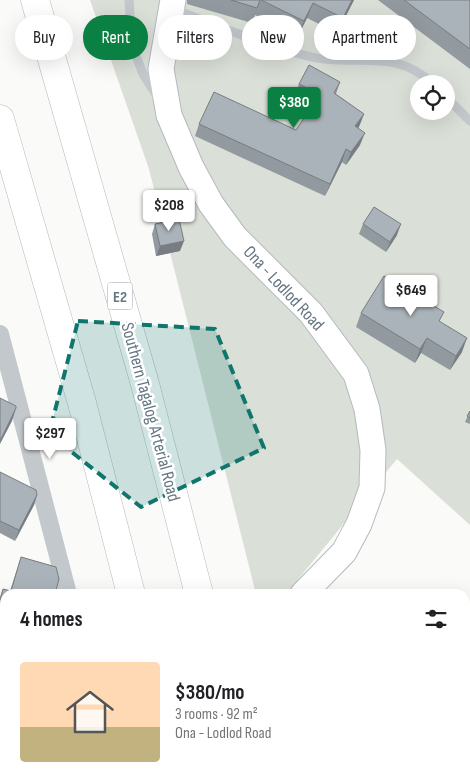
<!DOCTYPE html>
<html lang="en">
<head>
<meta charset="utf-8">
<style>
  :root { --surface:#fff; --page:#f2f2f2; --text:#202124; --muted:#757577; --line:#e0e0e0; --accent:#0b8043 }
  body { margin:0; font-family:"Sofia Sans Condensed",sans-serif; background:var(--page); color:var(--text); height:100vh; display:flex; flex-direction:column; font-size:19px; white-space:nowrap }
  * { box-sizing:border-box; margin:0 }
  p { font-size:16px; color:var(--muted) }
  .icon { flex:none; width:28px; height:28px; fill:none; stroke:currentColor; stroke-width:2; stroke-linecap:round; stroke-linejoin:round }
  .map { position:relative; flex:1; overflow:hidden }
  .panel { position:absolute; left:0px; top:589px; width:470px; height:196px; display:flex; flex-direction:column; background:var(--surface); border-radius:15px 15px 0 0; box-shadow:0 5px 20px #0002 }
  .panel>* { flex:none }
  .hud { position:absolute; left:15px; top:15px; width:440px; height:45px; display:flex; gap:10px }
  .buttons { position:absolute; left:410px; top:75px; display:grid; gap:10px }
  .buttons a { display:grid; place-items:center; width:45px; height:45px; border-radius:50%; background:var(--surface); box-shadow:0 5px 20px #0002; font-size:25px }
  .price { position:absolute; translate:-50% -42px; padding:0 11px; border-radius:5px; background:#fff; color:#222; font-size:16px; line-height:32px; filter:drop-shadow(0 1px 2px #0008) }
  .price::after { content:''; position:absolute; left:50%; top:30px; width:15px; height:11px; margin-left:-8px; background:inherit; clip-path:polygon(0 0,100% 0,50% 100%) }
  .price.current { background:var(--accent); color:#fff }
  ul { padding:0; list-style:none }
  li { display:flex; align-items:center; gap:15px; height:125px; padding:0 20px }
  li+li { border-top:1px solid var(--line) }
  li span { display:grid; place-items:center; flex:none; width:140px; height:100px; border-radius:5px; color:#555 }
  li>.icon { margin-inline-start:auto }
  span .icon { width:60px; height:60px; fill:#fffc; stroke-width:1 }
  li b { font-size:21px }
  h2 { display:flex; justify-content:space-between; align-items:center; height:60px; padding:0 20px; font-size:21px }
  .tag { padding:0 18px; border-radius:22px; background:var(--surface); box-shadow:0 5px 20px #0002; font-size:18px; line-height:45px }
  .tag.current { background:var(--accent); color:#fff }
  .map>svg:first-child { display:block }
  .green { fill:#dadfd7; fill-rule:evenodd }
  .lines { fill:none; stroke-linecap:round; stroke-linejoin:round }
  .secondary-casing { stroke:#b3babf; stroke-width:27 }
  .motorway-casing { stroke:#b4b9bd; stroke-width:29 }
  .service { stroke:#c3c8cc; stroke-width:9 }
  .minor { stroke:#c3c8cc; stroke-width:18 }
  .secondary { stroke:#fff; stroke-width:25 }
  .motorway { stroke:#fff; stroke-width:28 }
  .wall { fill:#929a9f }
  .shaded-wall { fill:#777d82 }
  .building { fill:#aab3b9; stroke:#777d82 }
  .marked { fill:#0f766e; fill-opacity:0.2; stroke:#0f766e; stroke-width:4; stroke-dasharray:10 6; stroke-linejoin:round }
  .labels { text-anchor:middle; stroke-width:5; stroke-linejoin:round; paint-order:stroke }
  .shield { fill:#fff; stroke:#939fa8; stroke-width:1 }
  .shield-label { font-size:16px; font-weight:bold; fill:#657683 }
  .street-label { font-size:18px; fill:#657683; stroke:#fff }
</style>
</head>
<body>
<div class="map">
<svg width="470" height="784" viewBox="0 0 470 784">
  <rect width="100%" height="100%" fill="#fafaf8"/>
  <path class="green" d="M 90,0 L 470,0 L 470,525 L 397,459 L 286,594 L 256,594 L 149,169 ZM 419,84 L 446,84 L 446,111 L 419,111 Z"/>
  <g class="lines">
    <g class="secondary-casing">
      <g id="secondary">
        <path d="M 173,0 L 161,69 L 169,115 L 191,167 L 211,204 L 235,237 L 311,313 L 356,374 L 367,409 L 373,450 L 372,488 L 359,524 L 344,552 L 303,594"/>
        <path d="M 103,784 L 107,780"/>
      </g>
    </g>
    <g class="motorway-casing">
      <g id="motorway">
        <path d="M 35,0 L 145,384 L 199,594"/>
        <path d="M 0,119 L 82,403 L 131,594"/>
        <path d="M 176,780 L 177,784"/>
        <path d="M 246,780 L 247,784"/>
      </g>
    </g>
    <g class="service">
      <path d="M 129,0 L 132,45 L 143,74 L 157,96"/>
      <path d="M 174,9 C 210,23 246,38 283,49 C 296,53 311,58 324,59 C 364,64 400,51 433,84"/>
      <path d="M 446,97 L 470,121"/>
    </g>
    <g class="minor">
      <path d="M 0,334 L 68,594"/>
      <path d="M 0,742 L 5,743"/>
      <path d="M 22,784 L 25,780"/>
    </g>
    <use href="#secondary" class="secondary"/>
    <use href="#motorway" class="motorway"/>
  </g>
  <g class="wall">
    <path d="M 187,0 L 354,0 L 337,33 L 307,18 L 298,36 L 255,15 L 252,23 L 187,4 Z"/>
    <path d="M 378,0 L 470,0 L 470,69 Z"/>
    <path d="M 340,82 L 336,94 L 364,114 L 358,128 L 360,145 L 346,165 L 342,162 L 325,196 L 195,136 L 199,124 L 296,130 L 313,106 L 294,96 L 299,84 Z"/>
    <path d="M 155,224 L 180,251 L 156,256 L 152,234 Z"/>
    <path d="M 363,224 L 397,235 L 386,252 L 359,234 Z"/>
    <path d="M 361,313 L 440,322 L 462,352 L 450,370 L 421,353 L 415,363 L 356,327 Z"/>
    <path d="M 470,411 L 470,424 L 465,422 Z"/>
    <path d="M 0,472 L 37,495 L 34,505 L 15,541 L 0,533 Z"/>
    <path d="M 21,557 L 56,567 L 5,594 L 5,635 L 0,633 L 0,597 L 3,589 L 10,591 Z"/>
    <path d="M 0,661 L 5,663 L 5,729 L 0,727 Z"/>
  </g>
  <g class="shaded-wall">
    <path d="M 352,0 L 354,0 L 337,33 L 343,18 Z"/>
    <path d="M 313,3 L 307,18 L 298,36 L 304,21 Z"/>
    <path d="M 364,114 L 359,127 L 351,139 L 355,126 Z"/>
    <path d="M 365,133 L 360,145 L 346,165 L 351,152 Z"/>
    <path d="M 346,149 L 342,162 L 325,196 L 330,184 Z"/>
    <path d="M 401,224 L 397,235 L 386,252 L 390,242 Z"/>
    <path d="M 184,241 L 180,251 L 156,256 L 160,246 Z"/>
    <path d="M 427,338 L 421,353 L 415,363 L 420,349 Z"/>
    <path d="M 467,338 L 462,352 L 450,370 L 456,356 Z"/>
    <path d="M 16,408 L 12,421 L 0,444 L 0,441 Z"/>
    <path d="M 37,495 L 34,505 L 15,541 L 19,530 Z"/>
  </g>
  <g class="building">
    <path d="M 231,0 L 260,0 L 257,8 Z"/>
    <path d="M 261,0 L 352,0 L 343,18 L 313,3 L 304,21 Z"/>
    <path d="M 404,0 L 470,0 L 470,49 Z"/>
    <path d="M 309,65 L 340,82 L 334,93 L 364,114 L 355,126 L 365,133 L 351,152 L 346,149 L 330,184 L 199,124 L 214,92 L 296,130 L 320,95 L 299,84 Z"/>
    <path d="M 374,207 L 401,224 L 390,242 L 363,224 Z"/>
    <path d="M 179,219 L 184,241 L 160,246 L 155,224 Z"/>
    <path d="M 384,276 L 444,312 L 439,321 L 467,338 L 456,356 L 427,338 L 420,349 L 361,313 Z"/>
    <path d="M 0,398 L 16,406 L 16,408 L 0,441 Z"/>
    <path d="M 470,411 L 470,418 L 467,416 Z"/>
    <path d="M 0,472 L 36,490 L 37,495 L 19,530 L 0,521 Z"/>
    <path d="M 21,557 L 56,567 L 59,579 L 55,594 L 5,594 L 5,623 L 0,622 L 0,601 L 3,589 L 11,591 Z"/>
    <path d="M 0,661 L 5,663 L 5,715 L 0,713 Z"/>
  </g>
  <path class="marked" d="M 78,321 L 215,329 L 264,448 L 141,507 L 49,434 Z"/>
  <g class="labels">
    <rect class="shield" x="107.5" y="282.5" width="25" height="27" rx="4"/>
    <g class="shield-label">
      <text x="120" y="302">E2</text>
    </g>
    <g class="street-label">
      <text transform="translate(284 288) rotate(47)" y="6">Ona - Lodlod Road</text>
      <text transform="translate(151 412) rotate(75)" y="6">Southern Tagalog Arterial Road</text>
    </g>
  </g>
</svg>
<div class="buttons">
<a><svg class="icon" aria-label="locate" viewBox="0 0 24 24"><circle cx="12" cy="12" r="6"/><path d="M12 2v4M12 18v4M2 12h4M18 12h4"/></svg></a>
</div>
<b class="price current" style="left:294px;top:129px">$380</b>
<b class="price" style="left:169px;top:232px">$208</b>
<b class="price" style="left:411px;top:317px">$649</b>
<b class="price" style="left:50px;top:460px">$297</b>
<div class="hud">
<a class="tag">Buy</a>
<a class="tag current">Rent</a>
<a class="tag">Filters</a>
<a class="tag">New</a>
<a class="tag">Apartment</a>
</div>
<section class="panel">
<h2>4 homes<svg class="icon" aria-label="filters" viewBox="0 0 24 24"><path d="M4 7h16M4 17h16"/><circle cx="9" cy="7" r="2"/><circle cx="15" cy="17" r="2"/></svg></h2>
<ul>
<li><span style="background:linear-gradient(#ffd9b3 65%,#c2b280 0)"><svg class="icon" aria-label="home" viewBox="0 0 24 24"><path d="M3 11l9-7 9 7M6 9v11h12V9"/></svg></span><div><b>$380/mo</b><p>3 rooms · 92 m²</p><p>Ona - Lodlod Road</p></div></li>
</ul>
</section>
</div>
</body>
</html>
